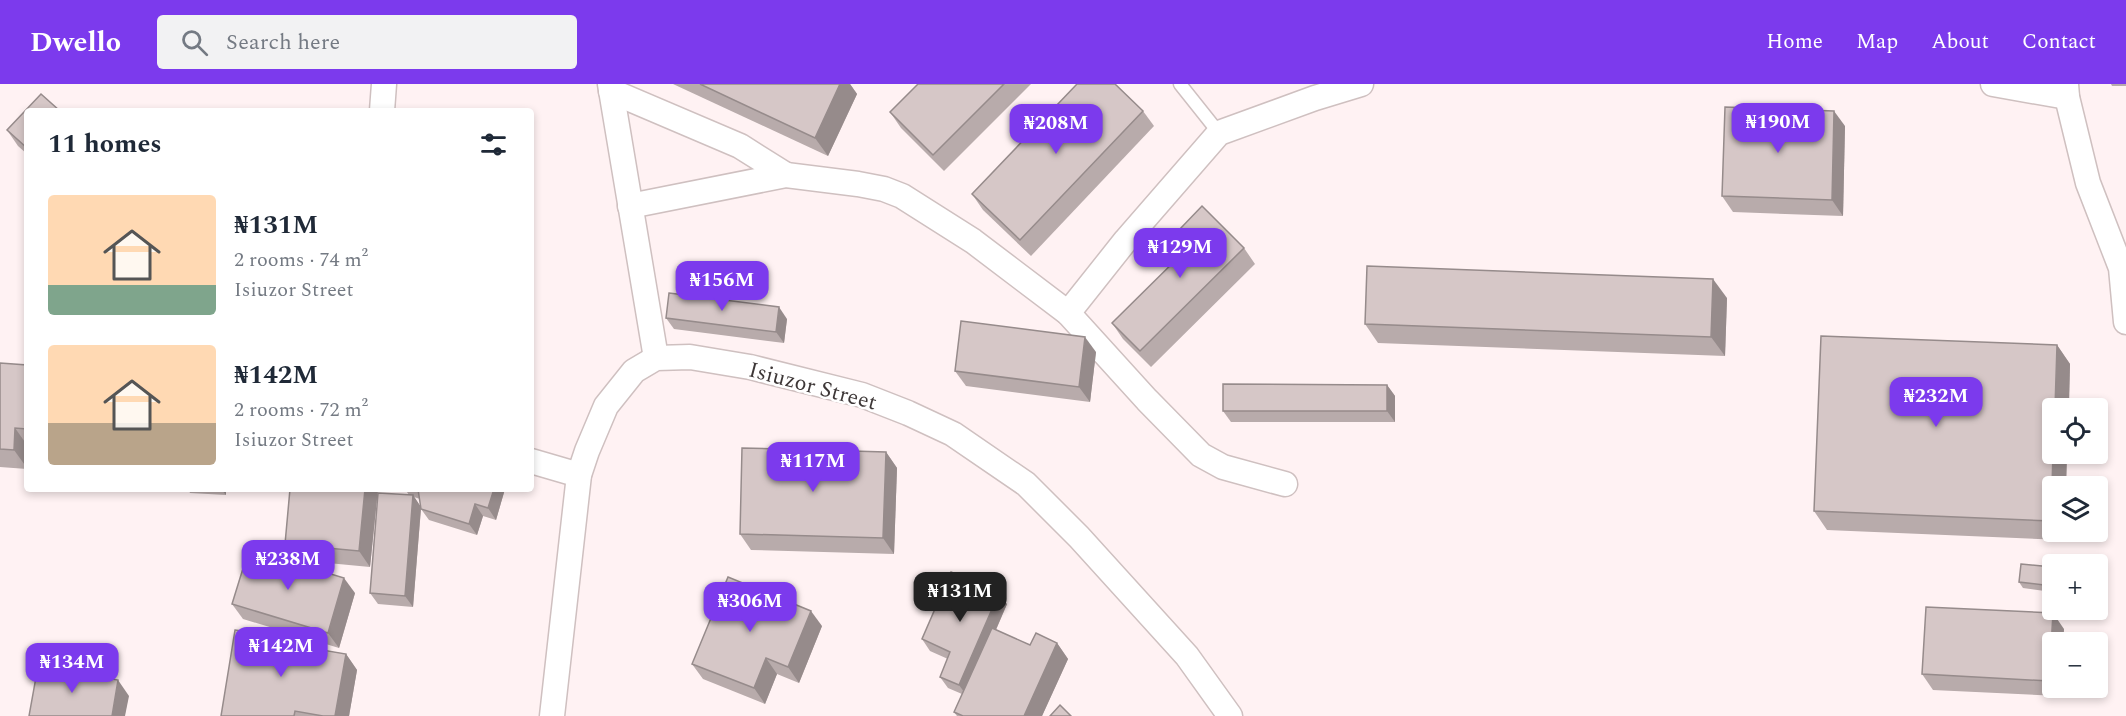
<!DOCTYPE html>
<html lang="en">
<head>
<meta charset="utf-8">
<style>
  :root { --surface:#fff; --page:#f2f2f3; --text:#1f2937; --muted:#747a83; --accent:#7c3aed }
  body { margin:0; font-family:Spectral,serif; background:var(--page); color:var(--text); height:100vh; display:flex; flex-direction:column; font-size:22px; white-space:nowrap }
  * { box-sizing:border-box; margin:0 }
  p { font-size:20px; color:var(--muted) }
  .icon { flex:none; width:33px; height:33px; fill:none; stroke:currentColor; stroke-width:2; stroke-linecap:round; stroke-linejoin:round }
  .map { position:relative; flex:1; overflow:hidden }
  .panel { position:absolute; left:24px; top:24px; width:510px; height:384px; display:flex; flex-direction:column; background:var(--surface); border-radius:6px; box-shadow:0 3px 9px #0003 }
  .panel>* { flex:none }
  .tools { position:absolute; left:2042px; top:314px; display:grid; gap:12px }
  .tools a { display:grid; place-items:center; width:66px; height:66px; border-radius:6px; background:var(--surface); box-shadow:0 3px 9px #0003; font-size:30px }
  .price { position:absolute; translate:-50% -51px; padding:0 14px; border-radius:12px; background:var(--accent); color:#fff; font-size:20px; line-height:39px; filter:drop-shadow(0 2px 3px #0008) }
  .price::after { content:''; position:absolute; left:50%; top:36px; width:18px; height:14px; margin-left:-9px; background:inherit; clip-path:polygon(0 0,100% 0,50% 100%) }
  .price.active { background:#222; color:#fff }
  ul { padding:0; list-style:none }
  li { display:flex; align-items:center; gap:18px; height:150px; padding:0 24px }
  li span { display:grid; place-items:center; flex:none; width:168px; height:120px; border-radius:6px; color:#555 }
  li>.icon { margin-inline-start:auto }
  span .icon { width:72px; height:72px; fill:#fffc; stroke-width:1 }
  li b { font-size:26px }
  h2 { display:flex; justify-content:space-between; align-items:center; height:72px; padding:0 24px; font-size:26px }
  header { display:flex; align-items:center; gap:36px; box-sizing:border-box; height:84px; padding:0 30px; background:var(--accent); color:#fff }
  header strong { font-size:28px }
  nav { display:flex; gap:33px; margin-inline-start:auto; font-size:21px }
  .search { width:420px; height:54px; background:var(--page); display:flex; align-items:center; gap:15px; box-sizing:border-box; padding:0 21px; border-radius:6px; color:var(--muted); font-size:22px }
  .map>svg:first-child { display:block }
  .lines { fill:none; stroke-linecap:round; stroke-linejoin:round }
  .service-casing { stroke:#cfc0c0; stroke-width:15 }
  .minor-casing { stroke:#cfc0c0; stroke-width:27 }
  .service { stroke:#fff; stroke-width:12 }
  .minor { stroke:#fff; stroke-width:24 }
  .wall { fill:#b8abab; fill-rule:evenodd }
  .shaded-wall { fill:#968b8b }
  .building { fill:#d6c7c7; stroke:#968b8b; stroke-width:1.5 }
  .labels { text-anchor:middle; stroke-width:5; stroke-linejoin:round; paint-order:stroke }
  .street-label { font-size:22px; fill:#3d3737; stroke:#fff }
</style>
</head>
<body>
<header>
<strong>Dwello</strong>
<div class="search"><svg class="icon" aria-label="search" viewBox="0 0 24 24"><circle cx="10" cy="10" r="6"/><path d="M15 15l6 6"/></svg>Search here</div>
<nav><a>Home</a><a>Map</a><a>About</a><a>Contact</a></nav>
</header>
<div class="map">
<svg width="2126" height="632" viewBox="0 0 2126 632">
  <rect width="100%" height="100%" fill="#fff2f3"/>
  <g class="lines">
    <g class="service-casing">
      <path id="service" d="M 1180,0 L 1219,49"/>
    </g>
    <g class="minor-casing">
      <g id="minor">
        <path d="M 610,0 L 656,274"/>
        <path d="M 1993,0 L 2067,13"/>
        <path d="M 2066,0 L 2067,13 L 2088,99 L 2121,184 L 2126,238"/>
        <path d="M 611,7 L 740,62 L 786,91"/>
        <path d="M 382,27 L 384,0"/>
        <path d="M 630,122 L 786,91 L 858,100 L 884,105 L 902,112 L 973,157 L 1068,229 L 1147,316 L 1201,371 L 1223,383 L 1285,400"/>
        <path d="M 1068,229 L 1126,156 L 1219,49 L 1315,14 L 1361,0"/>
        <path d="M 531,377 L 579,391"/>
        <path d="M 552,632 L 579,391 L 587,367 L 606,322 L 634,287 L 656,274 L 690,273 L 750,283 L 862,311 L 908,329 L 953,350 L 1026,400 L 1079,453 L 1187,572 L 1230,632"/>
      </g>
    </g>
    <use href="#service" class="service"/>
    <use href="#minor" class="minor"/>
  </g>
  <g class="wall">
    <path d="M 673,0 L 850,0 L 857,10 L 828,72 Z"/>
    <path d="M 918,0 L 1031,0 L 944,87 L 901,44 L 890,28 Z"/>
    <path d="M 2111,0 L 2126,0 L 2126,2 L 2112,2 Z"/>
    <path d="M 27,27 L 27,70 L 18,62 L 7,46 Z"/>
    <path d="M 1143,27 L 1154,42 L 1031,172 L 983,126 L 972,110 Z"/>
    <path d="M 1845,42 L 1843,132 L 1733,128 L 1722,112 Z"/>
    <path d="M 1179,146 L 1244,164 L 1255,180 L 1151,283 L 1123,255 L 1112,239 L 1191,162 Z"/>
    <path d="M 1727,214 L 1725,272 L 1378,259 L 1365,240 Z"/>
    <path d="M 666,234 L 787,235 L 784,259 L 674,245 Z"/>
    <path d="M 2057,261 L 2070,280 L 2066,402 L 2052,402 L 2052,447 L 2064,447 L 2064,456 L 1827,446 L 1814,427 Z"/>
    <path d="M 1096,268 L 1090,318 L 966,302 L 955,287 Z"/>
    <path d="M 0,279 L 27,281 L 27,385 L 0,383 Z"/>
    <path d="M 1387,301 L 1395,312 L 1395,338 L 1231,338 L 1223,327 Z"/>
    <path d="M 886,368 L 897,384 L 894,470 L 751,466 L 740,450 Z"/>
    <path d="M 188,405 L 226,405 L 226,411 L 190,409 Z"/>
    <path d="M 290,405 L 378,405 L 370,483 L 296,476 L 285,460 Z"/>
    <path d="M 405,405 L 505,405 L 496,436 L 483,432 L 477,451 L 429,436 L 421,425 L 413,523 L 378,520 L 370,509 L 409,411 ZM 414,413 L 420,415 L 420,422 Z"/>
    <path d="M 2052,483 L 2052,508 L 2023,504 L 2019,498 Z"/>
    <path d="M 355,509 L 339,564 L 243,535 L 232,520 Z"/>
    <path d="M 1007,520 L 996,546 L 1030,561 L 1057,559 L 1068,575 L 1042,632 L 957,632 L 954,628 L 962,610 L 948,604 L 940,593 L 948,575 L 930,567 L 922,555 Z"/>
    <path d="M 822,542 L 799,599 L 777,590 L 765,620 L 703,595 L 692,580 Z"/>
    <path d="M 2064,545 L 2063,558 L 2052,558 L 2052,603 L 2060,603 L 2060,612 L 1933,606 L 1922,590 Z"/>
    <path d="M 281,559 L 346,570 L 357,586 L 349,632 L 221,632 Z"/>
  </g>
  <g class="shaded-wall">
    <path d="M 840,0 L 850,0 L 857,10 L 828,72 L 815,54 Z"/>
    <path d="M 1834,27 L 1845,42 L 1843,132 L 1832,116 Z"/>
    <path d="M 1713,195 L 1727,214 L 1725,272 L 1711,253 Z"/>
    <path d="M 779,223 L 787,235 L 784,259 L 776,248 Z"/>
    <path d="M 1085,253 L 1096,268 L 1090,318 L 1079,303 Z"/>
    <path d="M 2057,261 L 2070,280 L 2069,324 L 2055,324 Z"/>
    <path d="M 1387,301 L 1395,312 L 1395,338 L 1387,327 Z"/>
    <path d="M 15,344 L 27,361 L 27,384 L 14,366 Z"/>
    <path d="M 886,368 L 897,384 L 894,470 L 883,454 Z"/>
    <path d="M 2053,369 L 2067,369 L 2066,402 L 2052,402 L 2052,439 L 2051,437 Z"/>
    <path d="M 221,405 L 226,405 L 226,411 Z"/>
    <path d="M 365,405 L 378,405 L 370,483 L 359,467 Z"/>
    <path d="M 494,405 L 505,405 L 496,436 L 488,424 Z"/>
    <path d="M 413,411 L 421,423 L 413,523 L 405,512 Z"/>
    <path d="M 475,420 L 483,432 L 477,451 L 469,440 Z"/>
    <path d="M 2058,447 L 2064,447 L 2064,456 Z"/>
    <path d="M 344,494 L 355,509 L 339,564 L 328,549 Z"/>
    <path d="M 999,509 L 1007,520 L 967,612 L 959,601 Z"/>
    <path d="M 811,527 L 822,542 L 799,599 L 788,583 Z"/>
    <path d="M 2053,529 L 2064,545 L 2063,558 L 2052,558 L 2052,601 L 2049,597 Z"/>
    <path d="M 277,552 L 288,568 L 275,558 Z"/>
    <path d="M 1057,559 L 1068,575 L 1042,632 L 1024,632 Z"/>
    <path d="M 346,570 L 357,586 L 349,632 L 335,632 Z"/>
    <path d="M 766,574 L 777,590 L 765,620 L 754,604 Z"/>
    <path d="M 118,596 L 129,612 L 125,632 L 112,632 Z"/>
    <path d="M 2054,603 L 2060,603 L 2060,612 Z"/>
  </g>
  <g class="building">
    <path d="M 700,0 L 840,0 L 815,54 Z"/>
    <path d="M 918,0 L 1004,0 L 933,71 L 890,28 Z"/>
    <path d="M 1077,0 L 1115,0 L 1143,27 L 1020,156 L 972,110 Z"/>
    <path d="M 41,10 L 60,27 L 27,27 L 27,64 L 7,46 Z"/>
    <path d="M 1725,23 L 1834,27 L 1832,116 L 1722,112 Z"/>
    <path d="M 1202,122 L 1244,164 L 1140,267 L 1112,239 L 1193,159 L 1179,146 Z"/>
    <path d="M 1367,182 L 1713,195 L 1711,253 L 1365,240 Z"/>
    <path d="M 669,209 L 779,223 L 776,248 L 666,234 Z"/>
    <path d="M 961,237 L 1085,253 L 1079,303 L 955,287 Z"/>
    <path d="M 1821,252 L 2057,261 L 2055,324 L 2052,324 L 2052,369 L 2053,369 L 2051,437 L 1814,427 Z"/>
    <path d="M 0,279 L 27,281 L 27,345 L 15,344 L 14,366 L 0,365 Z"/>
    <path d="M 1223,300 L 1387,301 L 1387,327 L 1223,327 Z"/>
    <path d="M 742,364 L 886,368 L 883,454 L 740,450 Z"/>
    <path d="M 290,405 L 365,405 L 359,467 L 285,460 Z"/>
    <path d="M 418,405 L 494,405 L 488,424 L 475,420 L 469,440 L 421,425 Z"/>
    <path d="M 378,409 L 413,411 L 405,512 L 370,509 Z"/>
    <path d="M 249,465 L 344,494 L 328,549 L 232,520 Z"/>
    <path d="M 2021,480 L 2052,483 L 2052,502 L 2019,498 Z"/>
    <path d="M 951,488 L 999,509 L 959,601 L 940,593 L 950,568 L 922,555 Z"/>
    <path d="M 728,493 L 811,527 L 788,583 L 766,574 L 754,604 L 692,580 Z"/>
    <path d="M 1926,523 L 2053,529 L 2049,597 L 1922,590 Z"/>
    <path d="M 992,544 L 1030,561 L 1036,549 L 1057,559 L 1024,632 L 963,632 L 954,628 Z"/>
    <path d="M 235,546 L 277,552 L 275,558 L 346,570 L 335,632 L 323,632 L 295,627 L 294,632 L 221,632 Z"/>
    <path d="M 38,582 L 118,596 L 112,632 L 29,632 Z"/>
    <path d="M 1060,621 L 1071,632 L 1050,632 Z"/>
  </g>
  <g class="labels">
    <g class="street-label">
      <text transform="translate(813 301) rotate(15)" y="8">Isiuzor Street</text>
    </g>
  </g>
</svg>
<div class="tools">
<a><svg class="icon" aria-label="locate" viewBox="0 0 24 24"><circle cx="12" cy="12" r="6"/><path d="M12 2v4M12 18v4M2 12h4M18 12h4"/></svg></a>
<a><svg class="icon" aria-label="layers" viewBox="0 0 24 24"><path d="M12 4l9 5-9 5-9-5zM3 14l9 5 9-5"/></svg></a>
<a>+</a>
<a>−</a>
</div>
<b class="price" style="left:1778px;top:70px">₦190M</b>
<b class="price" style="left:1056px;top:71px">₦208M</b>
<b class="price" style="left:1180px;top:195px">₦129M</b>
<b class="price" style="left:722px;top:228px">₦156M</b>
<b class="price" style="left:1936px;top:344px">₦232M</b>
<b class="price" style="left:813px;top:409px">₦117M</b>
<b class="price" style="left:288px;top:507px">₦238M</b>
<b class="price active" style="left:960px;top:539px">₦131M</b>
<b class="price" style="left:750px;top:549px">₦306M</b>
<b class="price" style="left:281px;top:594px">₦142M</b>
<b class="price" style="left:72px;top:610px">₦134M</b>
<section class="panel">
<h2>11 homes<svg class="icon" aria-label="filters" viewBox="0 0 24 24"><path d="M4 7h16M4 17h16"/><circle cx="9" cy="7" r="2"/><circle cx="15" cy="17" r="2"/></svg></h2>
<ul>
<li><span style="background:linear-gradient(#ffd9b3 75%,#7fa58c 0)"><svg class="icon" aria-label="home" viewBox="0 0 24 24"><path d="M3 11l9-7 9 7M6 9v11h12V9"/></svg></span><div><b>₦131M</b><p>2 rooms · 74 m²</p><p>Isiuzor Street</p></div></li>
<li><span style="background:linear-gradient(#ffd9b3 65%,#b9a48a 0)"><svg class="icon" aria-label="home" viewBox="0 0 24 24"><path d="M3 11l9-7 9 7M6 9v11h12V9"/></svg></span><div><b>₦142M</b><p>2 rooms · 72 m²</p><p>Isiuzor Street</p></div></li>
</ul>
</section>
</div>
</body>
</html>
